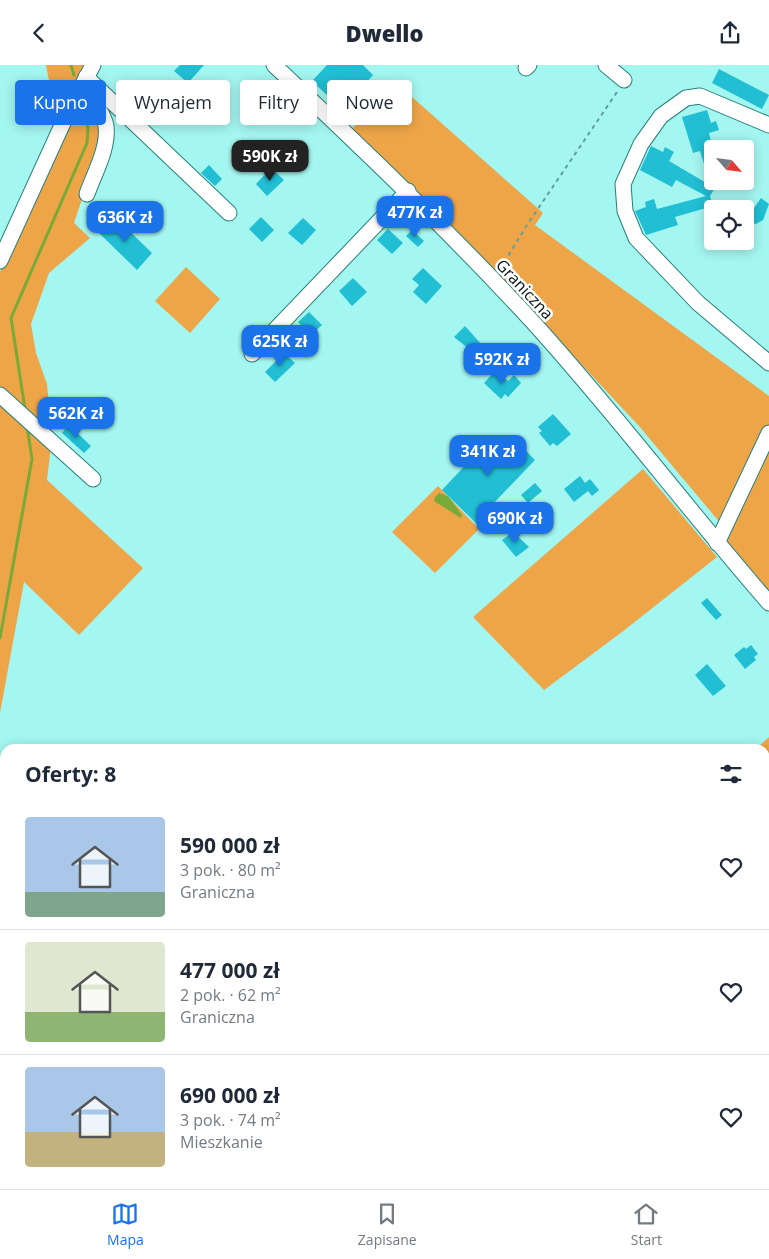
<!DOCTYPE html>
<html lang="pl">
<head>
<meta charset="utf-8">
<style>
  :root { --surface:#fff; --page:#f2f2f3; --text:#1f2937; --muted:#747a83; --line:#e0e1e3; --accent:#1a73e8 }
  body { margin:0; font-family:"Open Sans",sans-serif; background:var(--page); color:var(--text); height:100vh; display:flex; flex-direction:column; font-size:19px; white-space:nowrap }
  * { box-sizing:border-box; margin:0 }
  p { font-size:16px; color:var(--muted) }
  .icon { flex:none; width:28px; height:28px; fill:none; stroke:currentColor; stroke-width:2; stroke-linecap:round; stroke-linejoin:round }
  .map { position:relative; flex:1; overflow:hidden }
  .panel { position:absolute; left:0px; top:679px; width:770px; height:446px; display:flex; flex-direction:column; background:var(--surface); border-radius:15px 15px 0 0; box-shadow:0 2px 12px #0003 }
  .panel>* { flex:none }
  .hud { position:absolute; left:15px; top:15px; width:500px; height:45px; display:flex; gap:10px }
  .needle { width:32px; rotate:118deg }
  .controls { position:absolute; left:704px; top:75px; display:grid; gap:10px }
  .controls a { display:grid; place-items:center; width:50px; height:50px; border-radius:5px; background:var(--surface); box-shadow:0 2px 12px #0003; font-size:25px }
  .price { position:absolute; translate:-50% -42px; padding:0 11px; border-radius:10px; background:var(--accent); color:#fff; font-size:16px; line-height:32px; filter:drop-shadow(0 1px 2px #0008) }
  .price::after { content:''; position:absolute; left:50%; top:30px; width:15px; height:11px; margin-left:-8px; background:inherit; clip-path:polygon(0 0,100% 0,50% 100%) }
  .price.on { background:#222; color:#fff }
  ul { padding:0; list-style:none }
  li { display:flex; align-items:center; gap:15px; height:125px; padding:0 25px }
  li+li { border-top:1px solid var(--line) }
  li span { display:grid; place-items:center; flex:none; width:140px; height:100px; border-radius:5px; color:#555 }
  li>.icon { margin-inline-start:auto }
  span .icon { width:60px; height:60px; fill:#fffc; stroke-width:1 }
  li b { font-size:21px }
  h2 { display:flex; justify-content:space-between; align-items:center; height:60px; padding:0 25px; font-size:21px }
  .chip { padding:0 18px; border-radius:5px; background:var(--surface); box-shadow:0 2px 12px #0003; font-size:18px; line-height:45px }
  .chip.on { background:var(--accent); color:#fff }
  header { display:flex; justify-content:space-between; align-items:center; height:65px; padding:0 25px; background:var(--surface); font-size:22px; font-weight:800 }
  .tab-bar { display:flex; justify-content:space-around; align-items:center; height:70px; border-top:1px solid var(--line); background:var(--surface); font-size:14px; color:var(--muted) }
  .tab-bar a { display:grid; justify-items:center; gap:2px }
  .tab-bar .on { color:var(--accent) }
  .map>svg:first-child { display:block }
  .green { fill:#eea548 }
  .water { fill:#79aa38 }
  .lines { fill:none; stroke-linecap:round; stroke-linejoin:round }
  .stream { stroke:#79aa38; stroke-width:3 }
  .building { fill:#21bed4 }
  .minor-casing { stroke:#29807b; stroke-width:17 }
  .major-casing { stroke:#366893; stroke-width:22 }
  .path { stroke:#649e9a; stroke-width:2; stroke-dasharray:4 4; stroke-linecap:butt }
  .minor { stroke:#fff; stroke-width:15 }
  .major { stroke:#98c1e8; stroke-width:20 }
  .labels { text-anchor:middle; stroke-width:5; stroke-linejoin:round; paint-order:stroke }
  .street-label { font-size:16px; fill:#001211; stroke:#fff }
</style>
</head>
<body>
<header><svg class="icon" aria-label="back" viewBox="0 0 24 24"><path d="M15 5l-7 7 7 7"/></svg>Dwello<svg class="icon" aria-label="share" viewBox="0 0 24 24"><path d="M12 15V3M7 8l5-5 5 5M5 13v7h14v-7"/></svg></header>
<div class="map">
<svg width="769" height="1124" viewBox="0 0 769 1124">
  <rect width="100%" height="100%" fill="#a4f6f0"/>
  <g class="green">
    <path d="M 46,0 L 86,0 L 101,61 L 97,89 L 74,158 L 90,173 L 49,208 L 31,259 L 36,288 L 47,319 L 52,372 L 47,415 L 143,503 L 79,570 L 24,517 L 0,648 L 0,207 L 51,99 L 53,37 Z"/>
    <path d="M 394,16 L 543,148 L 535,160 L 769,331 L 769,526 L 721,477 L 727,466 L 639,361 L 481,192 L 352,64 Z"/>
    <path d="M 186,202 L 220,234 L 190,268 L 155,236 Z"/>
    <path d="M 643,404 L 717,492 L 622,567 L 544,625 L 473,552 Z"/>
    <path d="M 438,421 L 479,464 L 435,508 L 392,467 Z"/>
    <path d="M 769,672 L 769,731 L 765,727 L 765,684 L 756,684 Z"/>
    <path d="M 769,793 L 769,820 L 765,821 L 765,794 Z"/>
  </g>
  <path class="water" d="M 439,428 L 448,431 L 462,450 L 461,453 L 434,436 L 435,432 Z"/>
  <g class="lines">
    <g class="stream">
      <path d="M 71,0 L 74,10"/>
      <path d="M 25,344 L 11,253 L 87,78 L 88,62 L 82,42"/>
      <path d="M 0,573 L 32,394 L 27,361"/>
    </g>
  </g>
  <g class="building">
    <path d="M 180,0 L 204,0 L 188,18 L 174,6 Z"/>
    <path d="M 327,0 L 363,0 L 373,10 L 358,27 L 347,17 L 331,34 L 312,16 Z"/>
    <path d="M 719,4 L 769,30 L 762,44 L 712,18 Z"/>
    <path d="M 272,19 L 283,28 L 274,39 L 263,31 Z"/>
    <path d="M 147,35 L 158,46 L 147,58 L 136,47 Z"/>
    <path d="M 707,45 L 711,58 L 716,56 L 719,65 L 709,68 L 712,81 L 712,118 L 710,119 L 700,86 L 693,88 L 682,52 Z"/>
    <path d="M 651,81 L 663,87 L 665,82 L 674,87 L 669,96 L 715,123 L 710,131 L 713,141 L 675,152 L 678,160 L 646,170 L 635,146 L 646,142 L 645,137 L 654,134 L 657,144 L 706,131 L 676,115 L 672,122 L 640,105 Z"/>
    <path d="M 209,100 L 222,114 L 215,121 L 201,108 Z"/>
    <path d="M 271,103 L 284,115 L 267,131 L 256,119 Z"/>
    <path d="M 761,133 L 769,139 L 763,155 L 756,159 L 752,158 L 749,150 Z"/>
    <path d="M 114,151 L 152,188 L 137,205 L 98,167 Z"/>
    <path d="M 261,152 L 274,165 L 262,177 L 249,164 Z"/>
    <path d="M 303,153 L 316,165 L 302,180 L 288,168 Z"/>
    <path d="M 388,164 L 403,178 L 392,189 L 377,175 Z"/>
    <path d="M 412,165 L 424,176 L 418,182 L 406,171 Z"/>
    <path d="M 423,203 L 442,221 L 426,239 L 413,227 L 419,220 L 412,214 Z"/>
    <path d="M 353,213 L 367,227 L 352,241 L 339,226 Z"/>
    <path d="M 309,247 L 322,260 L 311,270 L 298,257 Z"/>
    <path d="M 465,261 L 482,280 L 474,288 L 454,272 Z"/>
    <path d="M 284,288 L 295,298 L 275,317 L 265,307 Z"/>
    <path d="M 496,305 L 508,316 L 514,310 L 521,318 L 508,332 L 505,329 L 501,334 L 484,318 Z"/>
    <path d="M 553,349 L 571,369 L 557,381 L 553,378 L 550,381 L 539,368 L 542,366 L 538,362 Z"/>
    <path d="M 69,360 L 91,381 L 84,388 L 62,368 Z"/>
    <path d="M 511,371 L 535,395 L 490,442 L 492,444 L 477,459 L 442,425 L 492,372 L 501,381 Z"/>
    <path d="M 580,411 L 585,418 L 590,414 L 599,425 L 592,431 L 588,426 L 574,437 L 564,424 Z"/>
    <path d="M 535,418 L 542,426 L 528,438 L 521,430 Z"/>
    <path d="M 513,467 L 529,482 L 516,492 L 502,475 Z"/>
    <path d="M 707,533 L 722,550 L 716,555 L 701,538 Z"/>
    <path d="M 751,580 L 758,589 L 754,592 L 756,595 L 745,604 L 734,590 L 744,582 L 746,584 Z"/>
    <path d="M 707,599 L 726,621 L 713,631 L 695,610 Z"/>
  </g>
  <g class="lines">
    <g class="minor-casing">
      <g id="minor">
        <path d="M 274,0 C 362,83 449,166 531,255 C 614,346 688,445 769,538"/>
        <path d="M 606,0 L 624,15"/>
        <path d="M 526,3 L 529,0"/>
        <path d="M 86,12 L 229,148"/>
        <path d="M 82,21 C 90,32 104,48 106,61 C 109,83 94,109 87,129"/>
        <path d="M 769,60 L 700,31 L 686,33 L 661,51 L 641,79 L 623,119 L 625,146 L 636,173 L 698,238 L 769,298"/>
        <path d="M 0,196 L 68,47 L 93,0"/>
        <path d="M 252,289 L 408,126"/>
        <path d="M 0,330 L 93,414"/>
        <path d="M 717,478 L 769,368"/>
        <path d="M 0,1017 L 5,1021"/>
        <path d="M 54,1120 L 55,1124"/>
      </g>
    </g>
    <g class="major-casing">
      <g id="major">
        <path d="M 765,843 L 769,841"/>
        <path d="M 4,1124 L 15,1120"/>
      </g>
    </g>
    <g class="path">
      <path d="M 500,204 L 527,160 L 617,27"/>
      <path d="M 765,824 L 769,823"/>
    </g>
    <use href="#minor" class="minor"/>
    <use href="#major" class="major"/>
  </g>
  <g class="labels">
    <g class="street-label">
      <text transform="translate(525 224) rotate(47)" y="6">Graniczna</text>
    </g>
  </g>
</svg>
<div class="controls">
<a><svg class="needle" viewBox="-14 -14 28 28"><path d="M0-13l5 13h-10z" fill="#e53935"/><path d="M0 13l5-13h-10z" fill="#747a83"/></svg></a>
<a><svg class="icon" aria-label="locate" viewBox="0 0 24 24"><circle cx="12" cy="12" r="6"/><path d="M12 2v4M12 18v4M2 12h4M18 12h4"/></svg></a>
</div>
<b class="price on" style="left:270px;top:117px">590K zł</b>
<b class="price" style="left:415px;top:173px">477K zł</b>
<b class="price" style="left:125px;top:178px">636K zł</b>
<b class="price" style="left:280px;top:302px">625K zł</b>
<b class="price" style="left:502px;top:320px">592K zł</b>
<b class="price" style="left:76px;top:374px">562K zł</b>
<b class="price" style="left:488px;top:412px">341K zł</b>
<b class="price" style="left:515px;top:479px">690K zł</b>
<div class="hud">
<a class="chip on">Kupno</a>
<a class="chip">Wynajem</a>
<a class="chip">Filtry</a>
<a class="chip">Nowe</a>
</div>
<section class="panel">
<h2>Oferty: 8<svg class="icon" aria-label="filters" viewBox="0 0 24 24"><path d="M4 7h16M4 17h16"/><circle cx="9" cy="7" r="2"/><circle cx="15" cy="17" r="2"/></svg></h2>
<ul>
<li><span style="background:linear-gradient(#a9c7e8 75%,#7fa58c 0)"><svg class="icon" aria-label="home" viewBox="0 0 24 24"><path d="M3 11l9-7 9 7M6 9v11h12V9"/></svg></span><div><b>590 000 zł</b><p>3 pok. · 80 m²</p><p>Graniczna</p></div><svg class="icon" aria-label="heart" viewBox="0 0 24 24"><path d="M12 20l-8-8c-3-5 5-10 8-4 3-6 11-1 8 4z"/></svg></li>
<li><span style="background:linear-gradient(#dfe7d0 70%,#8fb573 0)"><svg class="icon" aria-label="home" viewBox="0 0 24 24"><path d="M3 11l9-7 9 7M6 9v11h12V9"/></svg></span><div><b>477 000 zł</b><p>2 pok. · 62 m²</p><p>Graniczna</p></div><svg class="icon" aria-label="heart" viewBox="0 0 24 24"><path d="M12 20l-8-8c-3-5 5-10 8-4 3-6 11-1 8 4z"/></svg></li>
<li><span style="background:linear-gradient(#a9c7e8 65%,#c2b280 0)"><svg class="icon" aria-label="home" viewBox="0 0 24 24"><path d="M3 11l9-7 9 7M6 9v11h12V9"/></svg></span><div><b>690 000 zł</b><p>3 pok. · 74 m²</p><p>Mieszkanie</p></div><svg class="icon" aria-label="heart" viewBox="0 0 24 24"><path d="M12 20l-8-8c-3-5 5-10 8-4 3-6 11-1 8 4z"/></svg></li>
</ul>
</section>
</div>
<nav class="tab-bar">
<a class="on"><svg class="icon" aria-label="map" viewBox="0 0 24 24"><path d="M3 6l6-2 6 2 6-2v14l-6 2-6-2-6 2zM9 4v14M15 6v14"/></svg>Mapa</a>
<a><svg class="icon" aria-label="saved" viewBox="0 0 24 24"><path d="M7 4h10v16l-5-4-5 4z"/></svg>Zapisane</a>
<a><svg class="icon" aria-label="home" viewBox="0 0 24 24"><path d="M3 11l9-7 9 7M6 9v11h12V9"/></svg>Start</a>
</nav>
</body>
</html>
